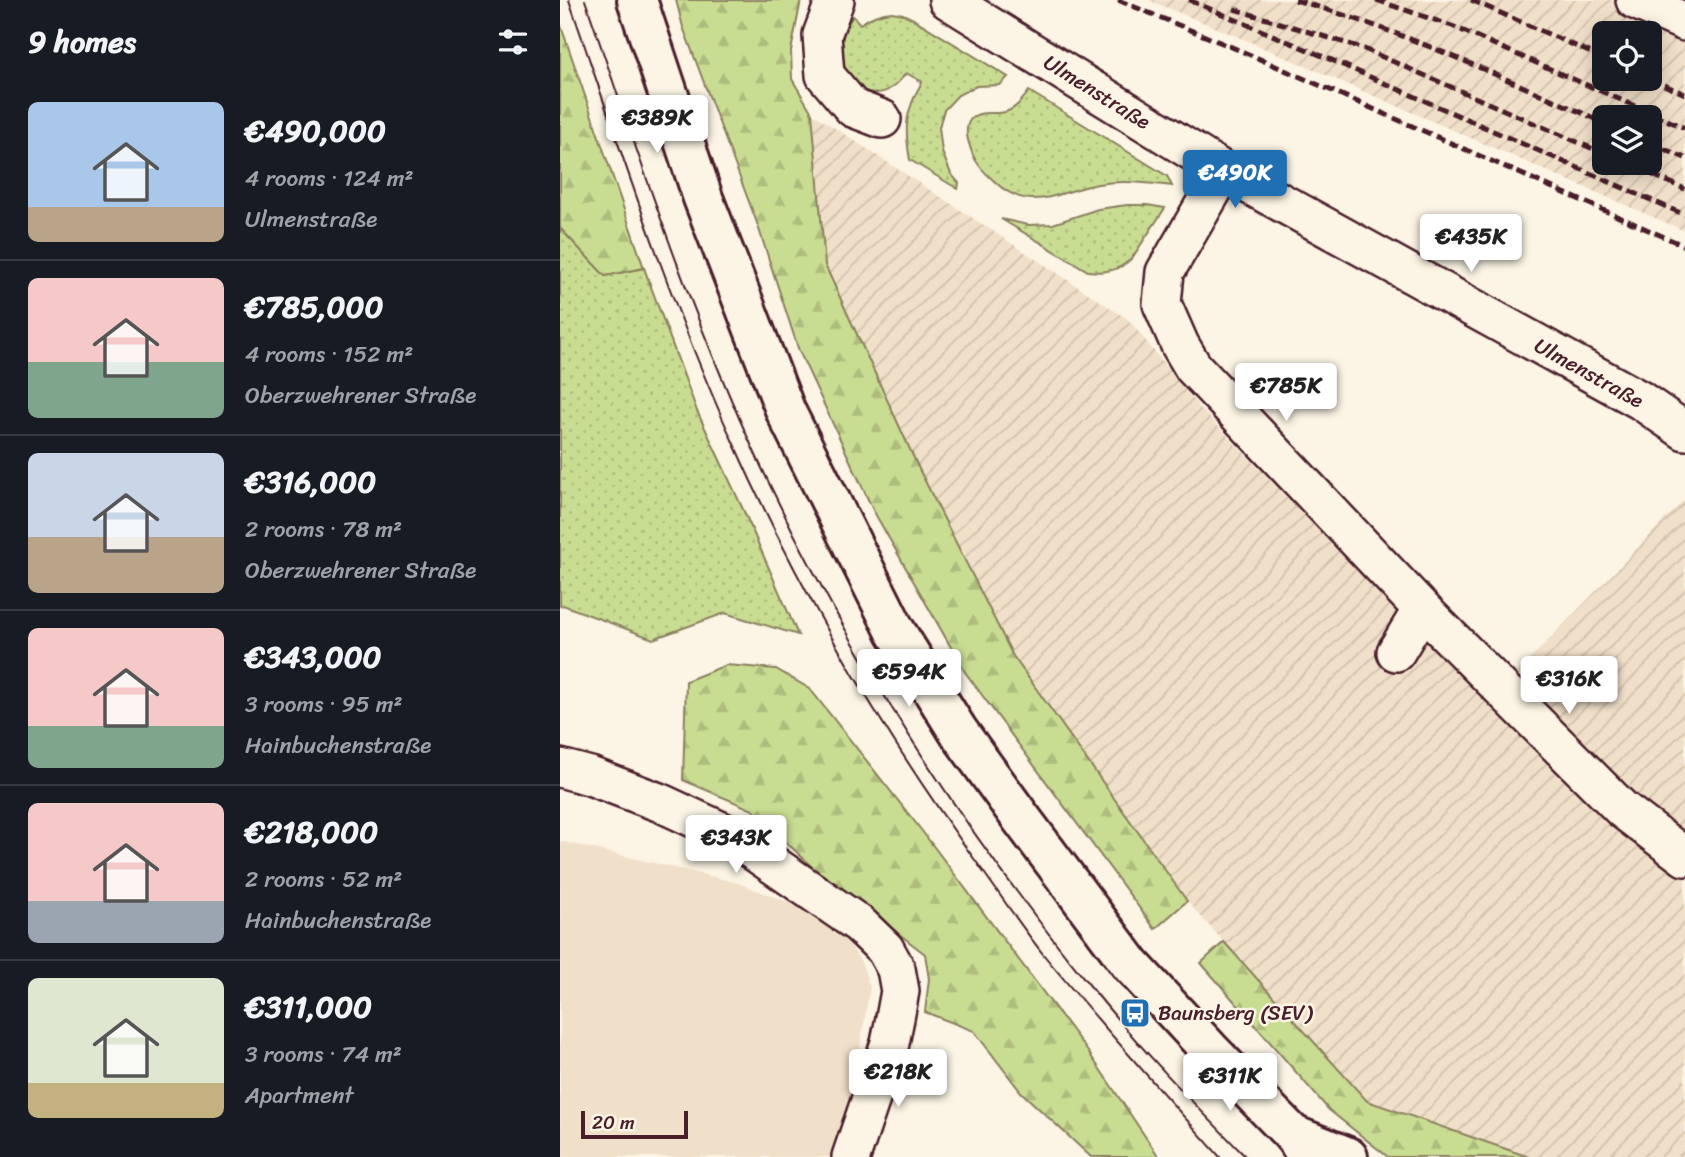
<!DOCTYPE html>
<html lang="en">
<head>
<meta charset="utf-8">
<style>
  :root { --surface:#171b24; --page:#20242c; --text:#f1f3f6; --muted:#9ea1a6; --line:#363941; --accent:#1f6fb2 }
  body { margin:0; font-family:Sriracha,sans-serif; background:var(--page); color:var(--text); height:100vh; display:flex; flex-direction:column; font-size:26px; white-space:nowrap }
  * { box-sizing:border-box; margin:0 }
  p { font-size:23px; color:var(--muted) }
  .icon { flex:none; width:38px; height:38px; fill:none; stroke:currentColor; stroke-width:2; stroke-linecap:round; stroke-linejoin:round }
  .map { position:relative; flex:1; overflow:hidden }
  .details { display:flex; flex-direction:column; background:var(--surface); width:560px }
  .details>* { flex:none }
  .fabs { position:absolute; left:1032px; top:21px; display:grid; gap:14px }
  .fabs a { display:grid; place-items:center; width:70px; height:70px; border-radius:10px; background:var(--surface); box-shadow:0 4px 18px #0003; font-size:35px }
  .scale { position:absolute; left:21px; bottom:18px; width:107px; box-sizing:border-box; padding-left:7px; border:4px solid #4a1f2b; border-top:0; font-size:19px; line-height:24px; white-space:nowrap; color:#4a1f2b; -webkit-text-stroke:5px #fcf5e5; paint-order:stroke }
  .price { position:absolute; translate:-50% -60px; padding:0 16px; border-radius:7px; background:#fff; color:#222; font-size:23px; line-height:46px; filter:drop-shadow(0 2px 4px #0008) }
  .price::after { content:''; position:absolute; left:50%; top:42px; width:21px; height:16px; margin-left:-10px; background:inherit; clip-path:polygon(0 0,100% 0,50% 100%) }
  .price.selected { background:var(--accent); color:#fff }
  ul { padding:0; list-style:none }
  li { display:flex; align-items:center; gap:21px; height:175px; padding:0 28px }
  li+li { border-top:2px solid var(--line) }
  li span { display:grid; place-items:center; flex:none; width:196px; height:140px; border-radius:10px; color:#555 }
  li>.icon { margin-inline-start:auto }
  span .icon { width:84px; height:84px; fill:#fffc; stroke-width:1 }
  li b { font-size:30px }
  h2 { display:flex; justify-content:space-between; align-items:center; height:84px; padding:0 28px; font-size:30px }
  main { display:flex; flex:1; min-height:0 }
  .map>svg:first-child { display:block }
  .built { fill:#f1e0c9 }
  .industrial { fill:url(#industrial-furrows); fill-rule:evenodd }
  .green { fill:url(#green-dots); stroke:#8a7e5e; stroke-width:2 }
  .forest { fill:url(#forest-firs); stroke:#8a7e5e; stroke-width:2 }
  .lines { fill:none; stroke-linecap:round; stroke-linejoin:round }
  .minor-casing { stroke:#4a1f2b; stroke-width:42 }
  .secondary-casing { stroke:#4a1f2b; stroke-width:44 }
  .minor { stroke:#fcf5e5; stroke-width:37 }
  .secondary { stroke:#fcf5e5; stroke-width:38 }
  .tram { stroke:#4a1f2b; stroke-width:2 }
  .rail { stroke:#4a1f2b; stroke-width:5; stroke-dasharray:10 5; stroke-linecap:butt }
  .labels { text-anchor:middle; stroke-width:5; stroke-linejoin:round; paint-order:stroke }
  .street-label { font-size:21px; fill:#4a1f2b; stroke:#fcf5e5 }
  .poi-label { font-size:21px; fill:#4a1f2b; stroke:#fcf5e5; text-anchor:start }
</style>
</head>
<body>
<main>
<section class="details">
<h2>9 homes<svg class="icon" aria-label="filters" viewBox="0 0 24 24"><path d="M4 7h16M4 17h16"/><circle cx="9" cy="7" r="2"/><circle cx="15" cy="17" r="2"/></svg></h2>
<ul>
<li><span style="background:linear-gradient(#a9c7e8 75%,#b9a48a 0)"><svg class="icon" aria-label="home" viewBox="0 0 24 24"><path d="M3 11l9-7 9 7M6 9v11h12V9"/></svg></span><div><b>€490,000</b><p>4 rooms · 124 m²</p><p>Ulmenstraße</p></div></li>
<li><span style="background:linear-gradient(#f6c9c9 60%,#7fa58c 0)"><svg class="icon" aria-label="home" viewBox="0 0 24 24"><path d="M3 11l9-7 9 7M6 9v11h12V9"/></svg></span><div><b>€785,000</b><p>4 rooms · 152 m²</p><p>Oberzwehrener Straße</p></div></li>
<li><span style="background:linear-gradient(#c9d6e8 60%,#b9a48a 0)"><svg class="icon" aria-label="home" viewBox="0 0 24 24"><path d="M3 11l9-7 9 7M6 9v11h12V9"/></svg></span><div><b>€316,000</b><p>2 rooms · 78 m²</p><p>Oberzwehrener Straße</p></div></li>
<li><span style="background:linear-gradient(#f6c9c9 70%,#7fa58c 0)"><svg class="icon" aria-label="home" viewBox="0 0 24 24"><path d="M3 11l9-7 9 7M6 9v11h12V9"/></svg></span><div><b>€343,000</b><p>3 rooms · 95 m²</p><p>Hainbuchenstraße</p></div></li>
<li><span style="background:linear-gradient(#f6c9c9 70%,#9aa5b1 0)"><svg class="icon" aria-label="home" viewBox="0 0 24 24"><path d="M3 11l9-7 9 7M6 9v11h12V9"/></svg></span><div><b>€218,000</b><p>2 rooms · 52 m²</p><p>Hainbuchenstraße</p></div></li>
<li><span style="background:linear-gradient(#dfe7d0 75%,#c2b280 0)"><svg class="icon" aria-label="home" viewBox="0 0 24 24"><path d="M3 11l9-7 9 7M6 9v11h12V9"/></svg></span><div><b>€311,000</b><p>3 rooms · 74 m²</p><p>Apartment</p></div></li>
</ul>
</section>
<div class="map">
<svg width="1125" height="1157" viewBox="0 0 1125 1157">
  <defs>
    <pattern id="industrial-furrows" width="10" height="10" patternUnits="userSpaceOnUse" patternTransform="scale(1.75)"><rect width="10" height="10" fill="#f1e0c9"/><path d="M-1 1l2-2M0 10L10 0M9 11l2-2" fill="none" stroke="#d0c0ad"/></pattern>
    <pattern id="green-dots" width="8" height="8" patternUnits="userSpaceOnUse" patternTransform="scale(1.75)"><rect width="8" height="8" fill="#c9dd92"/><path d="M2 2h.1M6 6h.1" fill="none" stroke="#aebd7e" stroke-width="1.8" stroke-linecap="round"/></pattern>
    <pattern id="forest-firs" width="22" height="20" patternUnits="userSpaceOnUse" patternTransform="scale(1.75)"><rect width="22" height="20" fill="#c9dd92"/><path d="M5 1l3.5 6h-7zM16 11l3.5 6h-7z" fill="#aebd7e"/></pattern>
  </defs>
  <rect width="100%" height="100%" fill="#fcf5e5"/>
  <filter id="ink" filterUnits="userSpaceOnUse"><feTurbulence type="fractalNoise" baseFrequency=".0143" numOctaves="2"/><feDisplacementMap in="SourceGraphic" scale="14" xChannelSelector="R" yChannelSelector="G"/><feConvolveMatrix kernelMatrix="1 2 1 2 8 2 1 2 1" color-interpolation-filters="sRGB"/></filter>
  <g filter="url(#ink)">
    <path class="built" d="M 0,841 L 175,882 L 250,910 L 281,931 L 301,962 L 310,987 L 291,1100 L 271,1157 L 0,1157 Z"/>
    <g class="industrial">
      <path d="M 588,0 L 1125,0 L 1125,231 L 676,36 ZM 1045,33 L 1090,33 L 1090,79 L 1045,79 ZM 1045,117 L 1090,117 L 1090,163 L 1045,163 Z"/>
      <path d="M 252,113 L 569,320 L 639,407 L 928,703 L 1125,499 L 1125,1157 L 969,1157 L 807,1101 L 627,901 L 453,656 L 359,469 L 265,265 Z"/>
    </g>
    <g class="green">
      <path d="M 332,12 L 343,14 L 355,20 L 448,77 L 440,85 L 416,86 L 398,95 L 384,110 L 379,127 L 382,152 L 391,174 L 399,183 L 398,189 L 350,160 C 344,127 345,112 362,82 L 346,73 C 307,128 259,57 293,16 L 300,24 C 311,17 319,13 332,12 Z"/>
      <path d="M 469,91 L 607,176 L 612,186 C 587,183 563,180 538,184 C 498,191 469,216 433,180 C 425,173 417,165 413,155 C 409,144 403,130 410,120 C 419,109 433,115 445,112 C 456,109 463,99 469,91 Z"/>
      <path d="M 567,205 L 587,205 L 605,208 L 572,258 C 559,271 546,273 528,271 L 441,219 L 468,225 L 493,224 L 538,209 Z"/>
      <path d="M 0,228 L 45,276 L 84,268 L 137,411 L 187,518 L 238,635 L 165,613 L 93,639 L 3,605 L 0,606 Z"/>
    </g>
    <g class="forest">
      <path d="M 116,0 L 241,0 L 231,51 L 232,79 L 252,113 L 265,265 L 359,469 L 453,656 L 627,901 L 595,929 L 405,672 L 313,510 L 239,351 L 197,223 L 123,27 Z"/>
      <path d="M 0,23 L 84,268 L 45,276 L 0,228 Z"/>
      <path d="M 166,665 L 216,669 L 250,689 L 362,831 L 529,1053 L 599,1157 L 531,1157 L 461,1092 L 414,1031 L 365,1012 L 369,979 L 365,954 L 253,868 L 193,810 L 123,780 L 126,681 Z"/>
      <path d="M 664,942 L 807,1101 L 969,1157 L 828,1157 L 769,1110 L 641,963 Z"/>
    </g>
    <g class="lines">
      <g class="minor-casing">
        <g id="minor">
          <path d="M 275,0 L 262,35 L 265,75 L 293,108 L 322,119"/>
          <path d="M 388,0 L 664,171 L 1080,400 L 1125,431"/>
          <path d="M 1075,0 L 1125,22"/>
          <path d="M 664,171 L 605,272 L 602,304 L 620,345 L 633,367 L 862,609 L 1062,809 L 1125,857"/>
          <path d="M 836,652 L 862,609"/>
          <path d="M 0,768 L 30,776 L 101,803 L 170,835 L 299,924 L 325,949 L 336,969 L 340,991 L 336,1013 L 330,1043 L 291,1157"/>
        </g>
      </g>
      <g class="secondary-casing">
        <g id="secondary">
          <path d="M 77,0 L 143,198 L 226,412 L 335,630 L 398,731 L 461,818 L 571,965 L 649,1049 L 733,1135 L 749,1157"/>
          <path d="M 733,1135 L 788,1157"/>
        </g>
      </g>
      <use href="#minor" class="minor"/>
      <use href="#secondary" class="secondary"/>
      <g class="tram">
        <path d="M 9,0 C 60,148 108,299 173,442 C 240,592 323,734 420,867 C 441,896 461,926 483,954 C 540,1024 600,1090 660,1157"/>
        <path d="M 25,0 C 76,147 124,296 188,438 C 277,635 394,819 531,987 C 579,1047 632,1102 686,1157"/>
      </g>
      <g class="rail">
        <path d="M 558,0 L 686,53 L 1125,246"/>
        <path d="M 629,0 L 767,58 L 1125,215"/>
        <path d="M 735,0 C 842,30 943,78 1045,123"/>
        <path d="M 816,0 L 892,26 L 1125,128"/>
        <path d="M 911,0 L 1045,59"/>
        <path d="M 674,9 L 802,48 L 1045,154"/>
        <path d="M 1090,79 L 1125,94"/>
        <path d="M 1090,143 L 1125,158"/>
        <path d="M 1065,163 L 1125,189"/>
      </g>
    </g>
  </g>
  <defs>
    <g id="bus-square" transform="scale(1.575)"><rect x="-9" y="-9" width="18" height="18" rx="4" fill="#1f6fb2" stroke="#fcf5e5"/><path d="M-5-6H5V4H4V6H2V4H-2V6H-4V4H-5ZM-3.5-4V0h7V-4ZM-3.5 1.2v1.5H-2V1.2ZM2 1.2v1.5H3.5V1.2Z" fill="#fff"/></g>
  </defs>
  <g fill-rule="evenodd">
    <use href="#bus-square" x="575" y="1013"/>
  </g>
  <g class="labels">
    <g class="street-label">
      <text transform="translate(537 92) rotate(32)" y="7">Ulmenstraße</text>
      <text transform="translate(1029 373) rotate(29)" y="7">Ulmenstraße</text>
    </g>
    <g class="poi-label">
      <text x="598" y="1020">Baunsberg (SEV)</text>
    </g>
  </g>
</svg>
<div class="fabs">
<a><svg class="icon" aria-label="locate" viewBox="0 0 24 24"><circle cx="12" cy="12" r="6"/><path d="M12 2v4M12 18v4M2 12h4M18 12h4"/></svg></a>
<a><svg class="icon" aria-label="layers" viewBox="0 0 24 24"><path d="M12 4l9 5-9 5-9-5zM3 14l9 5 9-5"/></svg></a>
</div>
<div class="scale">20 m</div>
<b class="price" style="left:97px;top:155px">€389K</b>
<b class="price selected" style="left:675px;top:210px">€490K</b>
<b class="price" style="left:911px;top:274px">€435K</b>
<b class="price" style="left:726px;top:423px">€785K</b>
<b class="price" style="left:349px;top:709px">€594K</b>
<b class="price" style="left:1009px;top:716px">€316K</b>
<b class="price" style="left:176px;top:875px">€343K</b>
<b class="price" style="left:338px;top:1109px">€218K</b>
<b class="price" style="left:670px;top:1113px">€311K</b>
</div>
</main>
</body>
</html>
